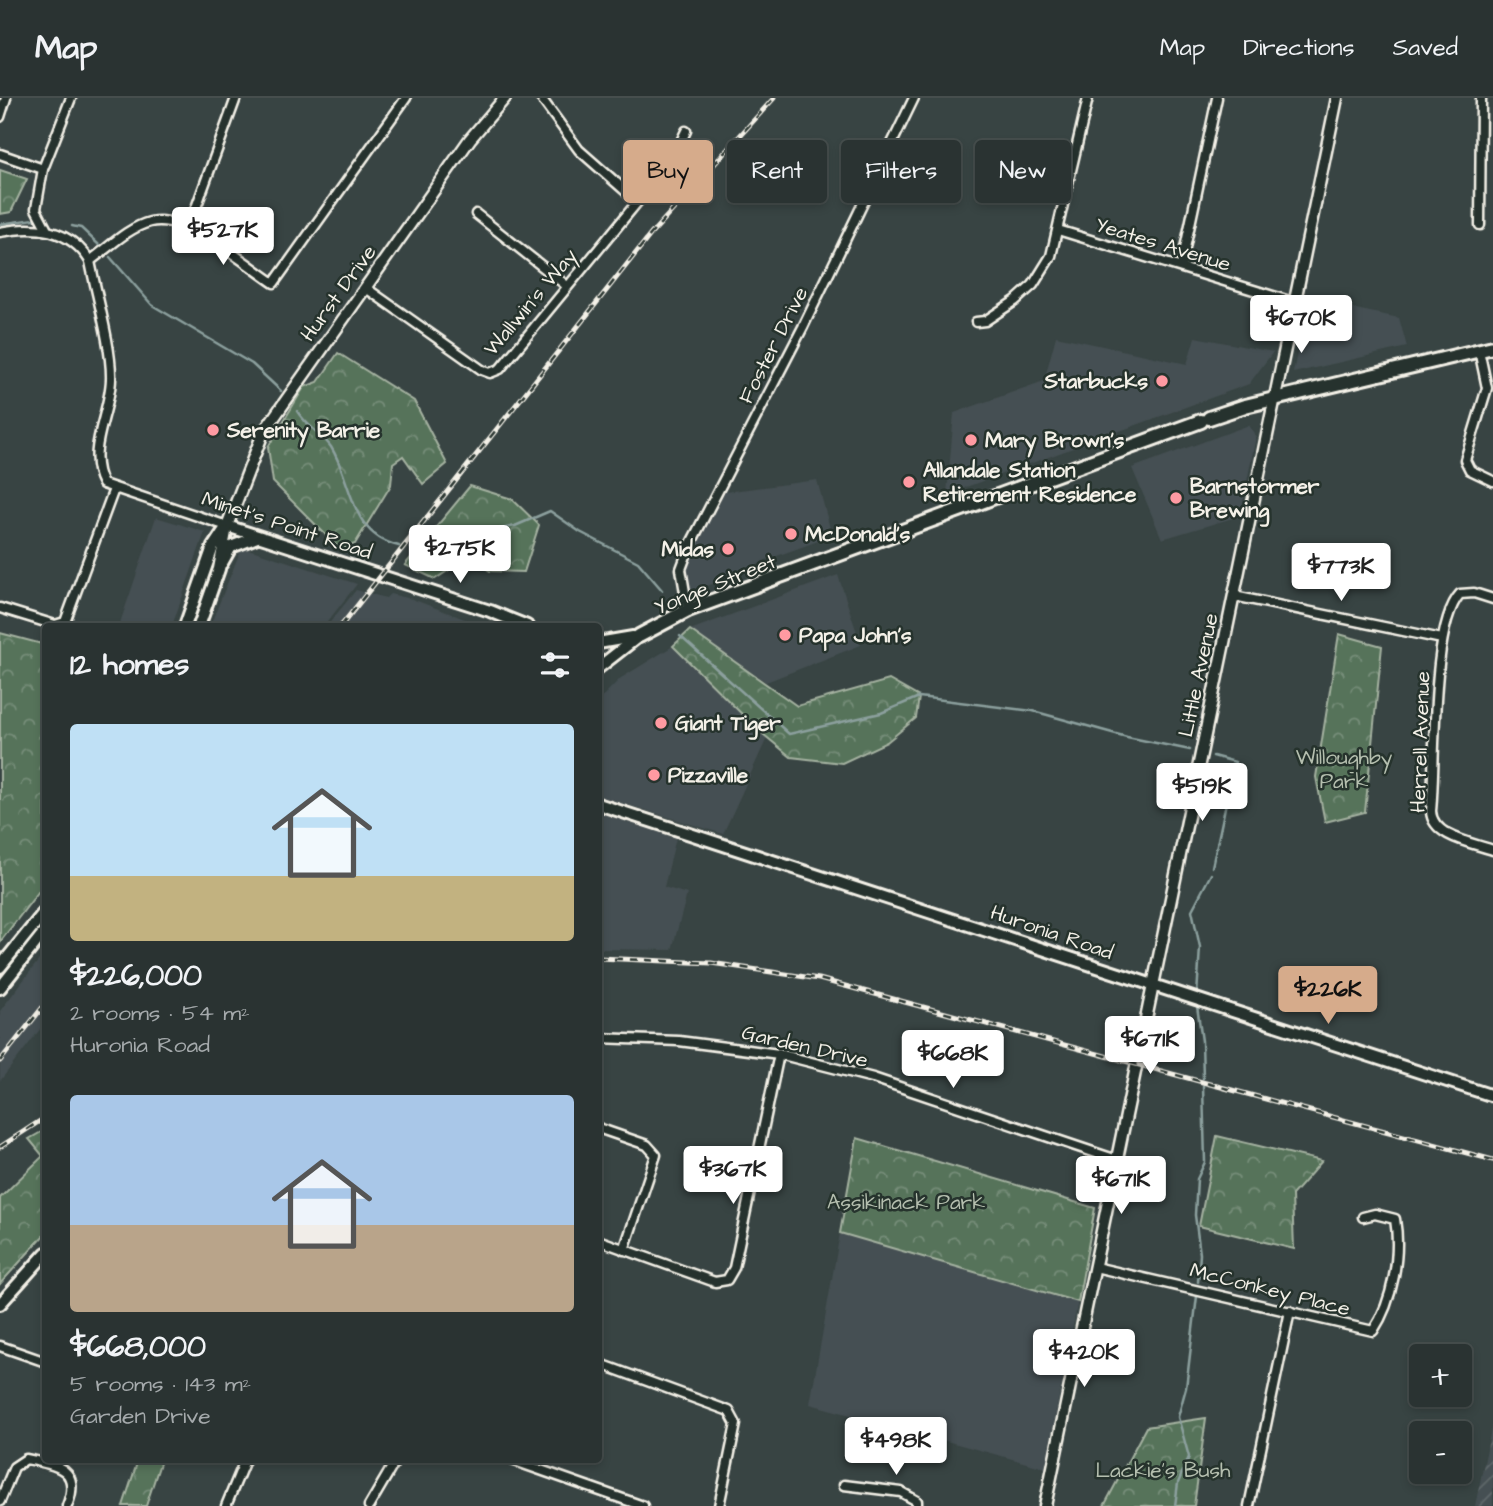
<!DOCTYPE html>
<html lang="en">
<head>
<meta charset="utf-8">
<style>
  :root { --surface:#2a3332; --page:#363f3e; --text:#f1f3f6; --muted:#a5aaac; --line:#464e4d; --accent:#d6ab8b }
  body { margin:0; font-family:"Architects Daughter",sans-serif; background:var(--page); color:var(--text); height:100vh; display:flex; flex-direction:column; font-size:26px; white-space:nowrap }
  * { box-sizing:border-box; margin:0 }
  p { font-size:23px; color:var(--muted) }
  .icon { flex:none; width:38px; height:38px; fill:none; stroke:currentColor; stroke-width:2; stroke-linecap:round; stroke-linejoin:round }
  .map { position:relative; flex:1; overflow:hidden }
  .drawer { position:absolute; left:42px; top:525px; width:560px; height:840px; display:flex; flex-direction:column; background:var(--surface); border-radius:7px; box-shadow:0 4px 10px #0003,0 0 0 2px var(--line) }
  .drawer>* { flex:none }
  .guide { position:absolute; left:623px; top:42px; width:665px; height:63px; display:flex; gap:14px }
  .tools { position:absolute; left:1409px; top:1246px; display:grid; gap:14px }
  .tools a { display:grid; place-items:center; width:63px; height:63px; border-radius:7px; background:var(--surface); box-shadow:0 4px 10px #0003,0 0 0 2px var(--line); font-size:35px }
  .price { position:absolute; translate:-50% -60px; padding:0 16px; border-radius:7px; background:#fff; color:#222; font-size:23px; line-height:46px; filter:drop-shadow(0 2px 4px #0008) }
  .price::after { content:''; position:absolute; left:50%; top:42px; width:21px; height:16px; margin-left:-10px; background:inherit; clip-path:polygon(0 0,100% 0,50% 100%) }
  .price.active { background:var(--accent); color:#111 }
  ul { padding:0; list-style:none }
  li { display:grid; align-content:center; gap:14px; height:371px; padding:0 28px }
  li span { display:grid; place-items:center; height:217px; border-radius:7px; color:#555 }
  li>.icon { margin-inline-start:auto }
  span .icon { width:126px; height:126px; fill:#fffc; stroke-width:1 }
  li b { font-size:30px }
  h2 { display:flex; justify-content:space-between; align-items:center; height:84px; padding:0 28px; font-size:30px }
  .pill { padding:0 24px; border-radius:7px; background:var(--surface); box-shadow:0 4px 10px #0003,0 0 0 2px var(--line); font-size:24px; line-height:63px }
  .pill.active { background:var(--accent); color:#111 }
  header { display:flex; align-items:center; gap:42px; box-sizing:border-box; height:98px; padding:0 35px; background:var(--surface); border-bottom:2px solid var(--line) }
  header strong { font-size:33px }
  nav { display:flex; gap:38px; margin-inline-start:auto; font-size:24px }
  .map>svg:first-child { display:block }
  .built { fill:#454f52 }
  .industrial { fill:url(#industrial-furrows) }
  .forest { fill:url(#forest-crowns); stroke:#a5b2a1; stroke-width:2 }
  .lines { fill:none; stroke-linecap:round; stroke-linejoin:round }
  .stream { stroke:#8ca09e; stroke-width:2.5 }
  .minor-casing { stroke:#f4f1e8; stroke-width:13 }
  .tertiary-casing { stroke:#f4f1e8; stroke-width:15 }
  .secondary-casing { stroke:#f4f1e8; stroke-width:16 }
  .primary-casing { stroke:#f4f1e8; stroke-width:18 }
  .minor { stroke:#26332d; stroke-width:8 }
  .tertiary { stroke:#26332d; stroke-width:10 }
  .secondary { stroke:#26332d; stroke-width:10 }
  .primary { stroke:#26332d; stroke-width:12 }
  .rail-casing { stroke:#f4f1e8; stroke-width:5 }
  .rail { stroke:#26332d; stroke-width:2.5; stroke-dasharray:8; stroke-linecap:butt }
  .poi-dot { fill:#ff9aa2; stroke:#26332d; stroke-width:2.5 }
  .labels { text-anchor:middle; stroke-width:5; stroke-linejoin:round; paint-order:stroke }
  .street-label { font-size:21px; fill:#f4f1e8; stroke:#26332d }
  .poi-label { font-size:21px; font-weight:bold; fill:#f4f1e8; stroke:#26332d; text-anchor:start }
  .park-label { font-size:21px; fill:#b5bfaf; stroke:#26332d }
</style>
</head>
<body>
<header>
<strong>Map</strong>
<nav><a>Map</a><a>Directions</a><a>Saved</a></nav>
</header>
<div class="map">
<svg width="1493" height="1408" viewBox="0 0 1493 1408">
  <defs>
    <pattern id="industrial-furrows" width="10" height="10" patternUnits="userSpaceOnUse" patternTransform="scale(1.75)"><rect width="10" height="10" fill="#454f52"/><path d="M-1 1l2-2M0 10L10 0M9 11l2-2" fill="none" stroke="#60696b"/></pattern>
    <pattern id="forest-crowns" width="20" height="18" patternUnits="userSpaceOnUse" patternTransform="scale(1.75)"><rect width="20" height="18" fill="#56735a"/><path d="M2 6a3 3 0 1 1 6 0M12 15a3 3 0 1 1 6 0" fill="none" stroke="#778e7a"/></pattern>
  </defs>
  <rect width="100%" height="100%" fill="#384443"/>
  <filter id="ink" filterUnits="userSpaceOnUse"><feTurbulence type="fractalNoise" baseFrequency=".0143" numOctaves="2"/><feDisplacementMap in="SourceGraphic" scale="14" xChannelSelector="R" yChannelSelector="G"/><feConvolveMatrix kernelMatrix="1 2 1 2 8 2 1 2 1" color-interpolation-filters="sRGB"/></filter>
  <g filter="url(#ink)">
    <g class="built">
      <path d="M 1308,201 L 1399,220 L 1407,249 L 1293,275 Z"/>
      <path d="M 1056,238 L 1187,266 L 1195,239 L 1273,254 L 1249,286 L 947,396 L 954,315 L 1044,283 Z"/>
      <path d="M 1249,327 L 1256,339 L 1240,418 L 1162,441 L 1132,370 Z"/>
      <path d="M 817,382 L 832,438 L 763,463 L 749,473 L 693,493 L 690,491 L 685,471 L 725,394 Z"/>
      <path d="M 156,419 L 205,434 L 172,528 L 119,528 Z"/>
      <path d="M 242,449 L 357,486 L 324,528 L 210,528 Z"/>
      <path d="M 838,477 L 861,547 L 766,584 L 690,532 Z"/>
      <path d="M 356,492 L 386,500 L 390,496 L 412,501 L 483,528 L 327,528 Z"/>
      <path d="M 673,548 L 767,640 L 723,736 L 599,698 L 599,602 L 621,580 Z"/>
      <path d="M 599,715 L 676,740 L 664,789 L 687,796 L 672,852 L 599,851 Z"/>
      <path d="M 45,854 L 45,925 L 0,983 L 0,913 Z"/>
      <path d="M 840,1135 L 1078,1204 L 1045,1370 L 810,1306 Z"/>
    </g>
    <path class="industrial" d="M 1493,1322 L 1493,1408 L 1475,1408 Z"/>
    <g class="forest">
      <path d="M 0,72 L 27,81 L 11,114 L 0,116 Z"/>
      <path d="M 338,255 L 414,303 L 447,366 L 423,386 L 403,358 L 393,365 L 391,387 L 355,446 L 340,451 L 273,384 L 268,349 L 304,289 L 318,284 Z"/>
      <path d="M 470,388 L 512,401 L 539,427 L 524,474 L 490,473 L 477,465 L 476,460 L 460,465 L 435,481 L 405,467 Z"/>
      <path d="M 690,532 L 797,608 L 889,582 L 919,599 L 916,620 L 887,644 L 842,665 L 791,659 L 758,632 L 673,548 Z"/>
      <path d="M 0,535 L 46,547 L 45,785 L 0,844 Z"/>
      <path d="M 1339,536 L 1382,548 L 1365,714 L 1325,724 L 1316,679 Z"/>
      <path d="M 45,1032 L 45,1136 L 0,1186 L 0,1100 L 43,1058 L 29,1041 Z"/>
      <path d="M 1217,1038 L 1322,1063 L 1292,1097 L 1294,1151 L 1199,1128 Z"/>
      <path d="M 857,1040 L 1095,1110 L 1078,1204 L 840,1135 Z"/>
      <path d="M 1206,1320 L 1194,1408 L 1104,1408 L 1146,1329 Z"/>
      <path d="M 138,1362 L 161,1362 L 146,1408 L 123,1408 Z"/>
    </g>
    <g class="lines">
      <g class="stream">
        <path d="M 0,126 L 34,121"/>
        <path d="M 72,128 L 81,130 L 99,147"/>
        <path d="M 110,159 L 152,207 L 252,266 L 281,293"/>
        <path d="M 297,313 C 306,328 322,336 331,349 C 353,384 349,437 399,448"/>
        <path d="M 411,450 L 515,428 L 550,413 L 580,434 L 638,464 L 662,492"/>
        <path d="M 680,538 L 789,636 L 881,615 L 919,599 L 1033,613 L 1127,639 L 1190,652"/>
        <path d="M 1212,769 L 1235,664 L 1213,658"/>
        <path d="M 1197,898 L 1200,849 L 1192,812 L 1211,776"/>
        <path d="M 1197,908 L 1202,943 L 1203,980"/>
        <path d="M 1198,1184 L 1200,1156 L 1195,1117 L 1197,1081 L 1205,1064 L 1203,988"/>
        <path d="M 1175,1408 L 1178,1385 L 1189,1359 L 1178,1319 L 1186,1290 L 1197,1198"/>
      </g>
      <g class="minor-casing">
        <g id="minor">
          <path d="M 541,0 L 579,52 L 637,103"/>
          <path d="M 0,19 L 6,0"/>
          <path d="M 0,56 L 43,71"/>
          <path d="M 476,116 L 567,188"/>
          <path d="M 1480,127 L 1481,0"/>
          <path d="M 189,129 L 236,0"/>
          <path d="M 46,130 L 36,111 L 43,71 L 71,0"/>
          <path d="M 1058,132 L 1296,205"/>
          <path d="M 0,134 C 35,127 69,130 90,163 C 96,195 112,250 111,281 C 110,317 85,352 103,386 L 227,428"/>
          <path d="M 90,163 C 108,150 129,129 150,124 C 187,115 244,165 274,185 L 406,0"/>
          <path d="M 1181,169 L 1217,0"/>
          <path d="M 366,190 L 482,272 L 490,275 L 500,271 L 672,62 L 686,33"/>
          <path d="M 976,224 L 985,223 L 1015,203 L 1033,187 L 1051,158 L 1088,0"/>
          <path d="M 1479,252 L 1487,290 L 1465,362 L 1470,372 L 1493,383"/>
          <path d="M 1234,498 L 1442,541"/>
          <path d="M 1493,501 L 1474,495 L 1460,496 C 1430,528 1436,665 1431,713 C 1432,739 1473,745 1493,752"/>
          <path d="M 0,510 L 55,527 L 65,524 L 114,391"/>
          <path d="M 688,512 L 681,471 L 690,447 L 803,229 L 914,0"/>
          <path d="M 598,940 L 679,943 L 779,956 L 873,980 L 1117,1062"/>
          <path d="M 598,1030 L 647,1047 L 656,1057 L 624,1152"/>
          <path d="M 598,1142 L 715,1184 L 727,1182 L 734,1170 L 779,956"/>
          <path d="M 1095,1169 L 1373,1233 C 1393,1203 1401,1156 1395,1121 L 1375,1116 L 1363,1119"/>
          <path d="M 0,1248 L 46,1264"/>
          <path d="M 598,1265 L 729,1313 L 736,1326 L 719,1408"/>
          <path d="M 512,1362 L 643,1408"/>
          <path d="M 844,1387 L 901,1394 L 917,1403 L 917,1408"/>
          <path d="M 0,1403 L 14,1369 L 26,1361 C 58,1367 82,1371 67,1408"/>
          <path d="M 226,1408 L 245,1362"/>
          <path d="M 369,1408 L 396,1362"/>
          <path d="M 1249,1408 L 1290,1213"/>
        </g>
      </g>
      <g class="tertiary-casing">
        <g id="tertiary">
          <path d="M 227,428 L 263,335 L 470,41 L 505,0"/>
          <path d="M 1045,1408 L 1337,0"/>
        </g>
      </g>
      <g class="secondary-casing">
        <g id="secondary">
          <path d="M 227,428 L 490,513 L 527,528"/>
          <path d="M 222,465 L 231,449 L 257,439"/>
          <path d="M 185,528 L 213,449 L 227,428"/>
          <path d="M 199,528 L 219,471 L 226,434"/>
          <path d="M 598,545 L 633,539"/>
          <path d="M 598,570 L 639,538"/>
          <path d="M 598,706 L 1493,998"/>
          <path d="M 0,869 L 46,812"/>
          <path d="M 0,890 L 46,832"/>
          <path d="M 0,1206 L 46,1155"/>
        </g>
      </g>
      <g class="primary-casing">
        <g id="primary">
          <path d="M 1209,320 L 1245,308 L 1493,249"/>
          <path d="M 639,538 L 688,512 L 1201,323"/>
        </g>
      </g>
      <use href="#minor" class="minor"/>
      <use href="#tertiary" class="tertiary"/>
      <use href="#secondary" class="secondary"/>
      <use href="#primary" class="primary"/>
      <g class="rail-casing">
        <g id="rail">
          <path d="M 341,528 L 651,136 L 774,0"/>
          <path d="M 598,860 L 711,865 L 819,881 L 1493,1062"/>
          <path d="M 0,963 L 46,905"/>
          <path d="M 0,1049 L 46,1019"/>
        </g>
      </g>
      <use href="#rail" class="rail"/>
    </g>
  </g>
  <g class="poi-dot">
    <circle cx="1162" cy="283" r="7"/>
    <circle cx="213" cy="332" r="7"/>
    <circle cx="971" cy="342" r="7"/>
    <circle cx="909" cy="384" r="7"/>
    <circle cx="1176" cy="400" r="7"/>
    <circle cx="791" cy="436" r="7"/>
    <circle cx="728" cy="451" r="7"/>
    <circle cx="785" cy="537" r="7"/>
    <circle cx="661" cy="625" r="7"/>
    <circle cx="654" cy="677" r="7"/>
  </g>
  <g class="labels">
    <g class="street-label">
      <text transform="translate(1163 146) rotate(17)" y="7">Yeates Avenue</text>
      <text transform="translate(338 195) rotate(-54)" y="7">Hurst Drive</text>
      <text transform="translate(530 204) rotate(-50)" y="7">Wallwin's Way</text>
      <text transform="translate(773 247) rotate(-63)" y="7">Foster Drive</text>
      <text transform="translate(287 427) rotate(18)" y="7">Minet's Point Road</text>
      <text transform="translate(715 486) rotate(-22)" y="7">Yonge Street</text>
      <text transform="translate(1198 577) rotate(-78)" y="7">Little Avenue</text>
      <text transform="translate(1420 644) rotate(-88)" y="7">Herrell Avenue</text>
      <text transform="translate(1052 834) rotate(19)" y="7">Huronia Road</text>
      <text transform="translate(805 948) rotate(13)" y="7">Garden Drive</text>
      <text transform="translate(1270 1191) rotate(14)" y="7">McConkey Place</text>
    </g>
    <g class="poi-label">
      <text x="1148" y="290" text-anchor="end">Starbucks</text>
      <text x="227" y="339">Serenity Barrie</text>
      <text x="985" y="349">Mary Brown's</text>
      <text x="923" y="379">Allandale Station<tspan x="923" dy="24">Retirement Residence</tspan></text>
      <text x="1190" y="395">Barnstormer<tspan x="1190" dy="24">Brewing</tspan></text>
      <text x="805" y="443">McDonald's</text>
      <text x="714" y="458" text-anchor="end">Midas</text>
      <text x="799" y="544">Papa John's</text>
      <text x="675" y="632">Giant Tiger</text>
      <text x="668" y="684">Pizzaville</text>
    </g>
    <g class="park-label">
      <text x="1344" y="666">Willoughby<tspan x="1344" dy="24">Park</tspan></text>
      <text x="906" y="1111">Assikinack Park</text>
      <text x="1163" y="1379">Lackie's Bush</text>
    </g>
  </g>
</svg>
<div class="tools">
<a>+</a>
<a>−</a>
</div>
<b class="price" style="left:223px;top:169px">$527K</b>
<b class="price" style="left:1301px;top:257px">$670K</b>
<b class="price" style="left:460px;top:487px">$275K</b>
<b class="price" style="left:1341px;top:505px">$773K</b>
<b class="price" style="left:1202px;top:725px">$519K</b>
<b class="price active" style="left:1328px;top:928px">$226K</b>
<b class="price" style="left:1150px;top:978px">$671K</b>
<b class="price" style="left:953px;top:992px">$668K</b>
<b class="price" style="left:733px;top:1108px">$367K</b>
<b class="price" style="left:1121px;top:1118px">$671K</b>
<b class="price" style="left:1084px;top:1291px">$420K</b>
<b class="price" style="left:896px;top:1379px">$498K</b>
<div class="guide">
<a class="pill active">Buy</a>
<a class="pill">Rent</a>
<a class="pill">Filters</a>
<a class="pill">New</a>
</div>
<section class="drawer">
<h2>12 homes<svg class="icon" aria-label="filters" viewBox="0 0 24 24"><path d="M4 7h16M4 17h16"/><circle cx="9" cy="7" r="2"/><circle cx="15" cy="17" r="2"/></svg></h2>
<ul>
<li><span style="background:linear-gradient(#bfe0f5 70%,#c2b280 0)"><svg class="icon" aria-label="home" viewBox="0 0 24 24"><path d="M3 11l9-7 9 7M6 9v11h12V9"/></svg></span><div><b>$226,000</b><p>2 rooms · 54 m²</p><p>Huronia Road</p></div></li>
<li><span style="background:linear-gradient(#a9c7e8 60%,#b9a48a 0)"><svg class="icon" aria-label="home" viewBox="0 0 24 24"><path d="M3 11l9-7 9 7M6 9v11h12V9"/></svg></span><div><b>$668,000</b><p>5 rooms · 143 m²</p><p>Garden Drive</p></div></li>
</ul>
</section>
</div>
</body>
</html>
